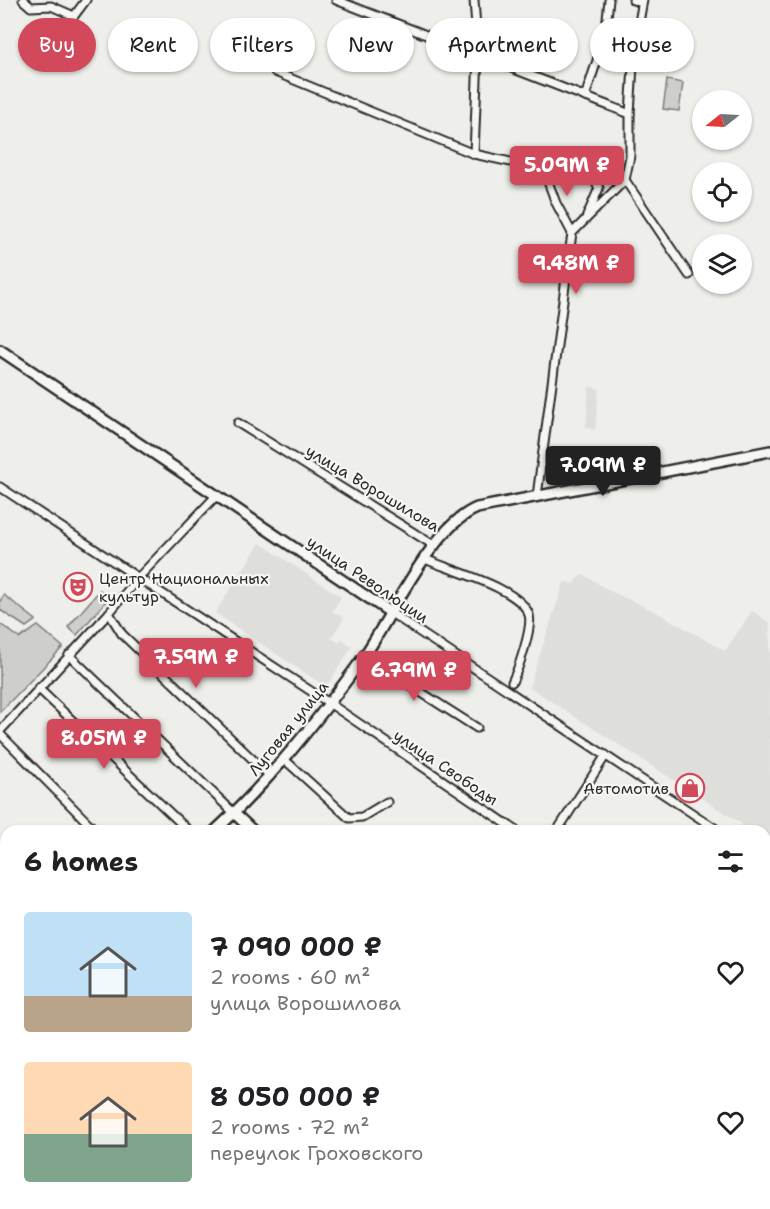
<!DOCTYPE html>
<html lang="en">
<head>
<meta charset="utf-8">
<style>
  :root { --surface:#fff; --page:#f6f6f6; --text:#202124; --muted:#757577; --accent:#d1495b }
  body { margin:0; font-family:"Shantell Sans",sans-serif; background:var(--page); color:var(--text); height:100vh; display:flex; flex-direction:column; font-size:22px; white-space:nowrap }
  * { box-sizing:border-box; margin:0 }
  p { font-size:20px; color:var(--muted) }
  .icon { flex:none; width:33px; height:33px; fill:none; stroke:currentColor; stroke-width:2; stroke-linecap:round; stroke-linejoin:round }
  .map { position:relative; flex:1; overflow:hidden }
  .panel { position:absolute; left:0px; top:825px; width:771px; height:384px; display:flex; flex-direction:column; background:var(--surface); border-radius:18px 18px 0 0; box-shadow:0 2px 4px #0004 }
  .panel>* { flex:none }
  .hud { position:absolute; left:18px; top:18px; width:735px; height:54px; display:flex; gap:12px }
  .needle { width:39px; rotate:252deg }
  .controls { position:absolute; left:692px; top:90px; display:grid; gap:12px }
  .controls a { display:grid; place-items:center; width:60px; height:60px; border-radius:50%; background:var(--surface); box-shadow:0 2px 4px #0004; font-size:30px }
  .price { position:absolute; translate:-50% -51px; padding:0 14px; border-radius:6px; background:var(--accent); color:#fff; font-size:20px; line-height:39px; filter:drop-shadow(0 2px 3px #0008) }
  .price::after { content:''; position:absolute; left:50%; top:36px; width:18px; height:14px; margin-left:-9px; background:inherit; clip-path:polygon(0 0,100% 0,50% 100%) }
  .price.on { background:#222; color:#fff }
  ul { padding:0; list-style:none }
  li { display:flex; align-items:center; gap:18px; height:150px; padding:0 24px }
  li span { display:grid; place-items:center; flex:none; width:168px; height:120px; border-radius:6px; color:#555 }
  li>.icon { margin-inline-start:auto }
  span .icon { width:72px; height:72px; fill:#fffc; stroke-width:1 }
  li b { font-size:26px }
  h2 { display:flex; justify-content:space-between; align-items:center; height:72px; padding:0 24px; font-size:26px }
  .pill { padding:0 21px; border-radius:27px; background:var(--surface); box-shadow:0 2px 4px #0004; font-size:21px; line-height:54px }
  .pill.on { background:var(--accent); color:#fff }
  .map>svg:first-child { display:block }
  .built { fill:#dededb }
  .green { fill:#cececa; stroke:#7c7c7a; stroke-width:1.5 }
  .lines { fill:none; stroke-linecap:round; stroke-linejoin:round }
  .minor-casing { stroke:#2b2b2b; stroke-width:11 }
  .major-casing { stroke:#2b2b2b; stroke-width:14 }
  .minor { stroke:#f6f6f2; stroke-width:7 }
  .major { stroke:#f6f6f2; stroke-width:9 }
  .labels { text-anchor:middle; stroke-width:4.5; stroke-linejoin:round; paint-order:stroke }
  .street-label { font-size:16px; fill:#2b2b2b; stroke:#f6f6f2 }
  .poi-label { font-size:16px; fill:#2b2b2b; stroke:#f6f6f2; text-anchor:start }
</style>
</head>
<body>
<div class="map">
<svg width="770" height="1209" viewBox="0 0 770 1209">
  <rect width="100%" height="100%" fill="#eeeeea"/>
  <filter id="ink" filterUnits="userSpaceOnUse"><feTurbulence type="fractalNoise" baseFrequency=".0167" numOctaves="2"/><feDisplacementMap in="SourceGraphic" scale="12" xChannelSelector="R" yChannelSelector="G"/><feConvolveMatrix kernelMatrix="1 2 1 2 8 2 1 2 1" color-interpolation-filters="sRGB"/></filter>
  <g filter="url(#ink)">
    <g class="built">
      <path d="M 589,387 L 599,388 L 595,430 L 586,427 Z"/>
      <path d="M 260,543 L 341,597 L 332,611 L 344,618 L 331,638 L 339,643 L 342,639 L 352,647 L 326,687 L 215,613 Z"/>
      <path d="M 584,575 L 610,591 L 658,613 L 725,651 L 752,611 L 770,623 L 770,848 L 765,845 L 765,831 L 742,831 L 739,829 L 742,824 L 529,687 L 564,582 L 574,584 L 579,577 Z"/>
      <path d="M 765,1143 L 770,1147 L 770,1209 L 656,1209 L 660,1203 L 765,1203 Z"/>
    </g>
    <g class="green">
      <path d="M 667,80 L 683,83 L 679,111 L 663,109 Z"/>
      <path d="M 100,590 L 109,598 L 77,635 L 68,627 Z"/>
      <path d="M 4,595 L 36,620 L 26,627 L 0,610 L 0,601 Z"/>
      <path d="M 0,624 L 20,638 L 38,626 L 63,647 L 0,712 Z"/>
    </g>
    <g class="lines">
      <g class="minor-casing">
        <g id="minor">
          <path d="M 23,0 L 31,7 L 51,6 L 74,16 L 86,0"/>
          <path d="M 336,0 L 630,114"/>
          <path d="M 474,0 L 478,55 L 474,154"/>
          <path d="M 633,0 L 642,3"/>
          <path d="M 275,72 L 474,154 L 594,180 L 599,188 L 587,216"/>
          <path d="M 585,97 L 605,36 L 609,0"/>
          <path d="M 543,168 L 556,203 L 572,233"/>
          <path d="M 625,180 L 689,275"/>
          <path d="M 238,423 L 435,546"/>
          <path d="M 0,487 L 329,703 L 517,831"/>
          <path d="M 537,496 L 572,233 L 625,180 L 630,156 L 630,114 L 634,50 L 643,0"/>
          <path d="M 425,559 C 449,570 521,588 529,615 C 533,627 518,670 512,682"/>
          <path d="M 109,613 L 122,634 L 270,776"/>
          <path d="M 391,613 L 719,831"/>
          <path d="M 69,655 L 234,813"/>
          <path d="M 364,656 L 477,728"/>
          <path d="M 38,688 L 189,831"/>
          <path d="M 0,731 L 109,613 L 138,578 L 216,496"/>
          <path d="M 0,734 L 96,831"/>
          <path d="M 285,760 L 349,818 L 362,817 L 387,802"/>
          <path d="M 557,831 L 606,755"/>
          <path d="M 765,874 L 770,867"/>
          <path d="M 0,881 L 6,885"/>
          <path d="M 765,999 L 770,1003"/>
          <path d="M 0,1073 L 6,1077"/>
          <path d="M 0,1112 L 6,1103"/>
          <path d="M 0,1166 L 6,1170"/>
          <path d="M 55,1203 L 64,1209"/>
          <path d="M 196,1203 L 204,1209"/>
          <path d="M 315,1203 L 324,1209"/>
          <path d="M 493,1203 L 502,1209"/>
          <path d="M 543,1209 L 548,1203"/>
        </g>
      </g>
      <g class="major-casing">
        <g id="major">
          <path d="M 0,350 L 391,613"/>
          <path d="M 234,813 L 253,831"/>
          <path d="M 215,831 C 271,779 318,720 363,658 C 392,616 431,527 477,508 L 770,451"/>
          <path d="M 0,985 L 6,989"/>
          <path d="M 564,1203 L 569,1209"/>
        </g>
      </g>
      <use href="#minor" class="minor"/>
      <use href="#major" class="major"/>
    </g>
  </g>
  <defs>
    <g id="theatre-ring" transform="scale(1.5)"><circle r="9.5" fill="#f6f6f2" stroke="#d1495b" stroke-width="1.5"/><path d="M-5-5.5Q0-4 5-5.5V0Q5 5 0 6Q-5 5-5 0ZM-3.3-2.5H-1v1.5H-3.3ZM1-2.5H3.3v1.5H1ZM-2.8 1Q0 5.5 2.8 1Z" fill="#d1495b"/></g>
    <g id="shop-ring" transform="scale(1.5)"><circle r="9.5" fill="#f6f6f2" stroke="#d1495b" stroke-width="1.5"/><path d="M-5-2.5h2.3a2.7 3.5 0 0 1 5.4 0H5L5.5 6h-11ZM-1.5-2.5h3a1.5 2.3 0 0 0-3 0Z" fill="#d1495b"/></g>
  </defs>
  <g fill-rule="evenodd">
    <use href="#theatre-ring" x="78" y="587"/>
    <use href="#shop-ring" x="690" y="788"/>
  </g>
  <g class="labels">
    <g class="street-label">
      <text transform="translate(373 488) rotate(31)" y="6">улица Ворошилова</text>
      <text transform="translate(368 579) rotate(34)" y="6">улица Революции</text>
      <text transform="translate(288 728) rotate(-51)" y="6">Луговая улица</text>
      <text transform="translate(446 767) rotate(34)" y="6">улица Свободы</text>
    </g>
    <g class="poi-label">
      <text x="99" y="584">Центр Национальных<tspan x="99" dy="18">культур</tspan></text>
      <text x="669" y="794" text-anchor="end">Автомотив</text>
    </g>
  </g>
</svg>
<div class="controls">
<a><svg class="needle" viewBox="-14 -14 28 28"><path d="M0-13l5 13h-10z" fill="#e53935"/><path d="M0 13l5-13h-10z" fill="#757577"/></svg></a>
<a><svg class="icon" aria-label="locate" viewBox="0 0 24 24"><circle cx="12" cy="12" r="6"/><path d="M12 2v4M12 18v4M2 12h4M18 12h4"/></svg></a>
<a><svg class="icon" aria-label="layers" viewBox="0 0 24 24"><path d="M12 4l9 5-9 5-9-5zM3 14l9 5 9-5"/></svg></a>
</div>
<b class="price" style="left:567px;top:197px">5.09M ₽</b>
<b class="price" style="left:576px;top:295px">9.48M ₽</b>
<b class="price on" style="left:603px;top:497px">7.09M ₽</b>
<b class="price" style="left:196px;top:689px">7.59M ₽</b>
<b class="price" style="left:414px;top:702px">6.79M ₽</b>
<b class="price" style="left:104px;top:770px">8.05M ₽</b>
<div class="hud">
<a class="pill on">Buy</a>
<a class="pill">Rent</a>
<a class="pill">Filters</a>
<a class="pill">New</a>
<a class="pill">Apartment</a>
<a class="pill">House</a>
</div>
<section class="panel">
<h2>6 homes<svg class="icon" aria-label="filters" viewBox="0 0 24 24"><path d="M4 7h16M4 17h16"/><circle cx="9" cy="7" r="2"/><circle cx="15" cy="17" r="2"/></svg></h2>
<ul>
<li><span style="background:linear-gradient(#bfe0f5 70%,#b9a48a 0)"><svg class="icon" aria-label="home" viewBox="0 0 24 24"><path d="M3 11l9-7 9 7M6 9v11h12V9"/></svg></span><div><b>7 090 000 ₽</b><p>2 rooms · 60 m²</p><p>улица Ворошилова</p></div><svg class="icon" aria-label="heart" viewBox="0 0 24 24"><path d="M12 20l-8-8c-3-5 5-10 8-4 3-6 11-1 8 4z"/></svg></li>
<li><span style="background:linear-gradient(#ffd9b3 60%,#7fa58c 0)"><svg class="icon" aria-label="home" viewBox="0 0 24 24"><path d="M3 11l9-7 9 7M6 9v11h12V9"/></svg></span><div><b>8 050 000 ₽</b><p>2 rooms · 72 m²</p><p>переулок Гроховского</p></div><svg class="icon" aria-label="heart" viewBox="0 0 24 24"><path d="M12 20l-8-8c-3-5 5-10 8-4 3-6 11-1 8 4z"/></svg></li>
</ul>
</section>
</div>
</body>
</html>
